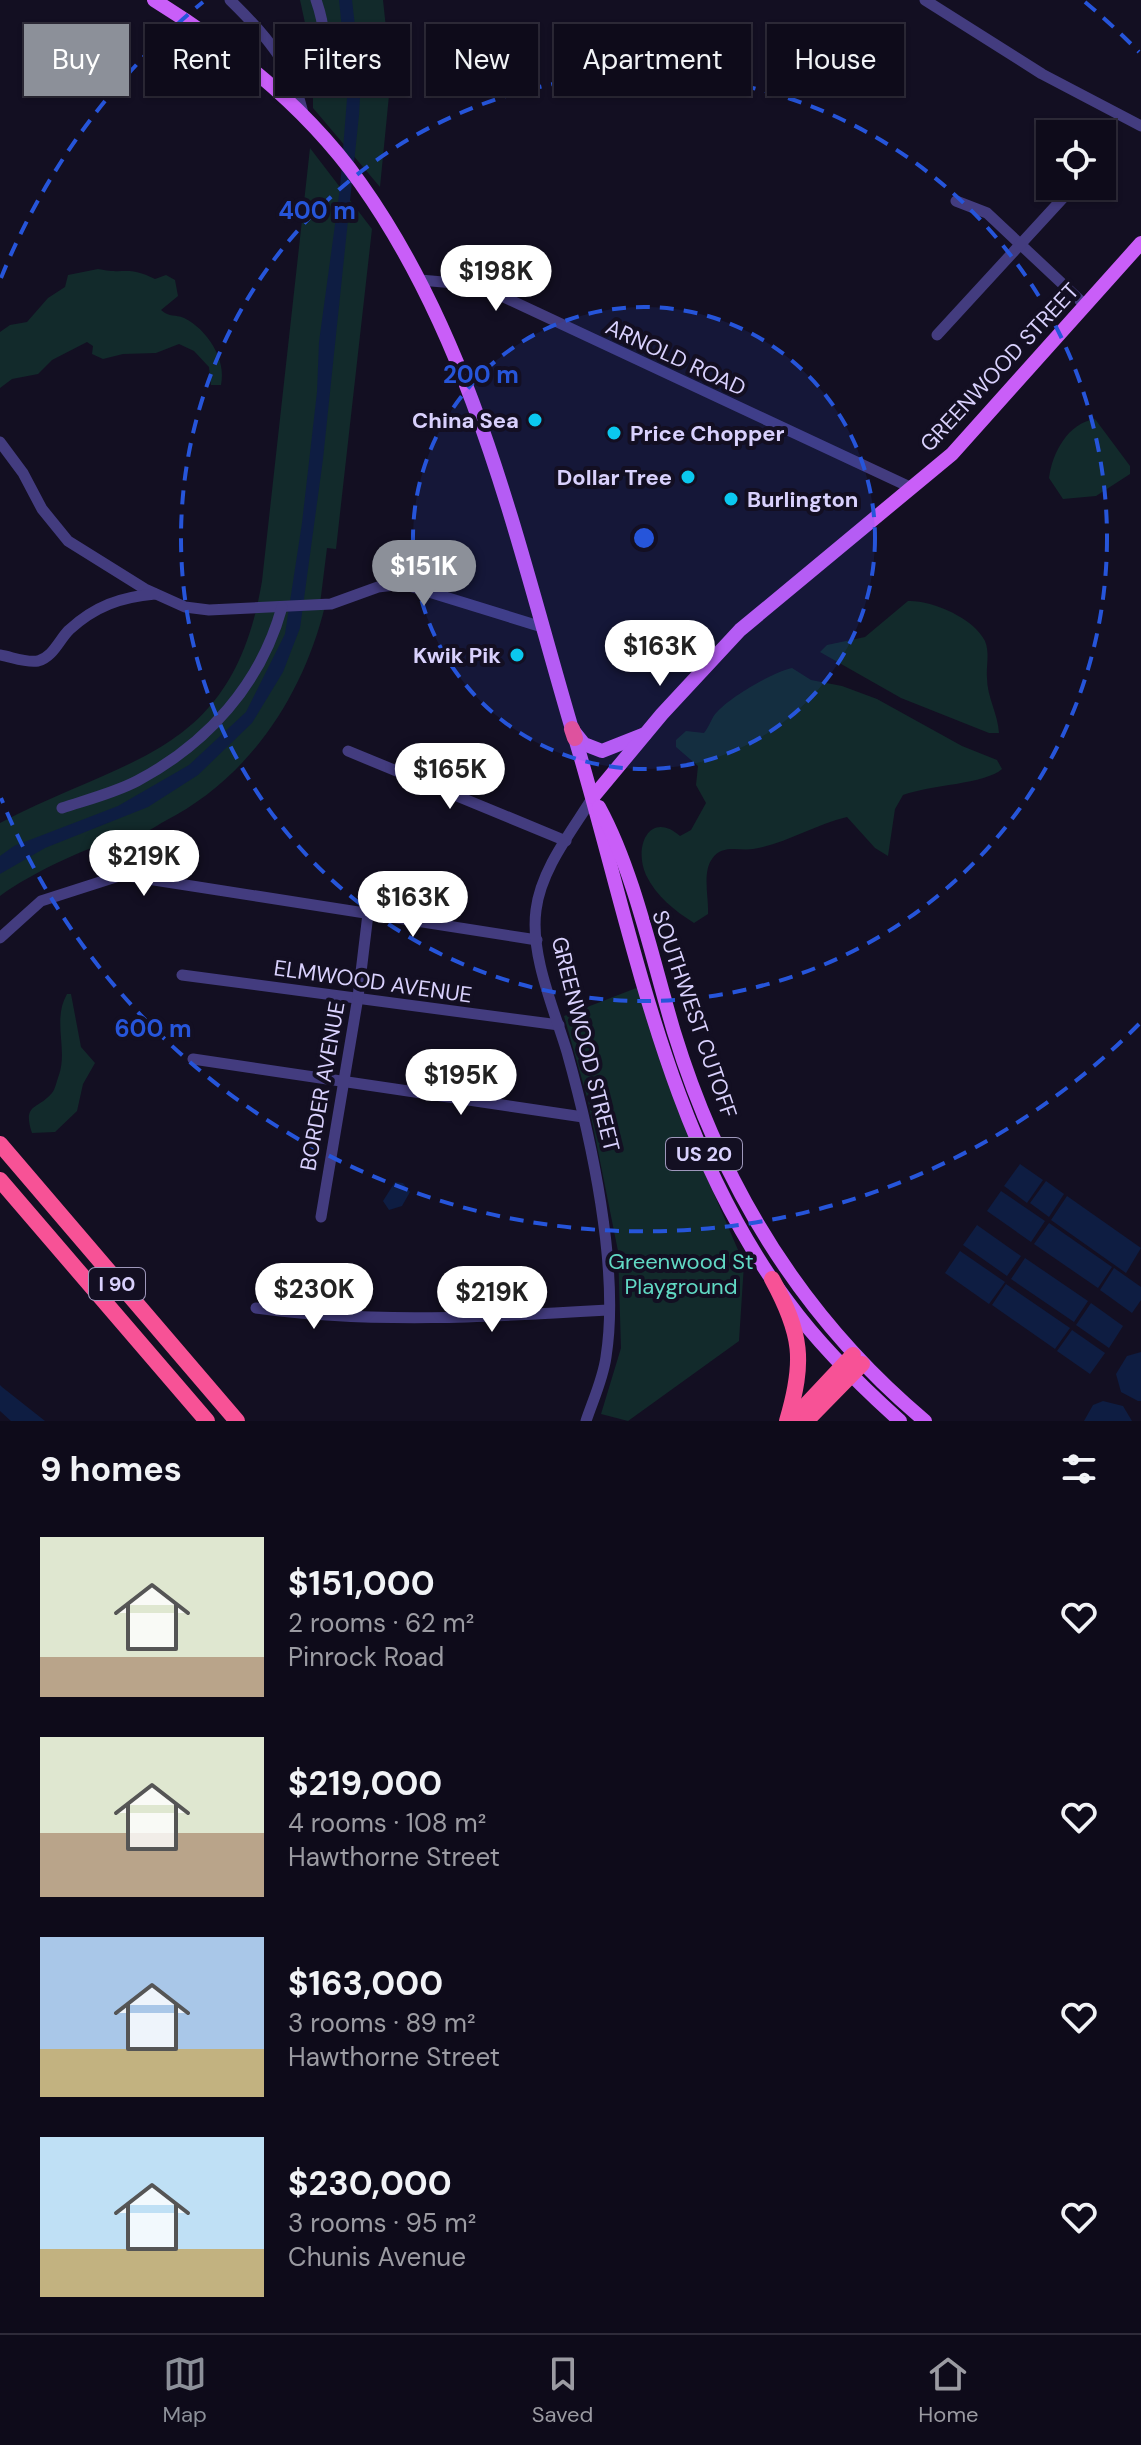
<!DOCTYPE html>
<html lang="en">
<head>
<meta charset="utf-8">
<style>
  :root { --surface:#0e0b1a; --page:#171423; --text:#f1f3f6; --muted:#9b9ba2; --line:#2e2b39; --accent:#8c9099 }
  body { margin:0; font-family:"DM Sans",sans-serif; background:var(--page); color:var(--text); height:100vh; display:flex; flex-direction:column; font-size:30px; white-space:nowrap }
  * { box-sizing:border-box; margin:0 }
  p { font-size:26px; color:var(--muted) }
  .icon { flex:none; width:44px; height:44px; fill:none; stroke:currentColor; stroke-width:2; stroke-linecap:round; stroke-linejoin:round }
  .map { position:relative; height:1421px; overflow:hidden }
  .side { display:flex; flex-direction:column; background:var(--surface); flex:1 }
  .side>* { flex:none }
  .hud { position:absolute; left:24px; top:24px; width:1094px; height:72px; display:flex; gap:16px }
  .controls { position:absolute; left:1036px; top:120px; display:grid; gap:16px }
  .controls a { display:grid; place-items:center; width:80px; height:80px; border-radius:0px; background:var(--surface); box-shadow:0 2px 6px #0004,0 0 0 2px var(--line); font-size:40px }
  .price { position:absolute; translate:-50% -68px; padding:0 18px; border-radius:28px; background:#fff; color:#222; font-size:26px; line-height:52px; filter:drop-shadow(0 2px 4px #0008) }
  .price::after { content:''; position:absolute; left:50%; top:48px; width:24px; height:18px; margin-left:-12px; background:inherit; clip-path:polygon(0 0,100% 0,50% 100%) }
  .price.current { background:var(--accent); color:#fff }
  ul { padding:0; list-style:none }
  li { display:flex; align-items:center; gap:24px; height:200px; padding:0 40px }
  li span { display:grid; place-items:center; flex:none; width:224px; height:160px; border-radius:0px; color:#555 }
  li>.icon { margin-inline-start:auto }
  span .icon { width:96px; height:96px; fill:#fffc; stroke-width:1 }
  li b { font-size:34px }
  h2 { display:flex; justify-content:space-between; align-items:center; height:96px; padding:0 40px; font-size:34px }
  .pill { padding:0 28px; border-radius:0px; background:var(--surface); box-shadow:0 2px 6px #0004,0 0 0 2px var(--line); font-size:28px; line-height:72px }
  .pill.current { background:var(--accent); color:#fff }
  .tab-bar { display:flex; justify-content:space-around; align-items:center; height:112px; border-top:2px solid var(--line); background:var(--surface); font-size:22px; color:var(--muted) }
  .tab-bar a { display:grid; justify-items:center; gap:4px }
  .tab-bar .current { color:var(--accent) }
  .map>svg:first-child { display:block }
  .green { fill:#122a2b }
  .water { fill:#0e1d42 }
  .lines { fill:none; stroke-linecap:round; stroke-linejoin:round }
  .minor { stroke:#433c7f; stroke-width:11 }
  .major { stroke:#c95ef8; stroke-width:14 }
  .highway { stroke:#f75296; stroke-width:16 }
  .ring { fill:none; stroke:#2655da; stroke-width:4; stroke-dasharray:14 10 }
  .poi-dot { fill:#0bc8ef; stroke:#130f22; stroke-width:3 }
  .labels { text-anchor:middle; stroke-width:8; stroke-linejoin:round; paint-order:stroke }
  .shield { fill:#130f22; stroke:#9e97bb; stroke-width:2 }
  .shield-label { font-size:20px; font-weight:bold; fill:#d9d1fd }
  .street-label { font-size:22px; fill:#d9d1fd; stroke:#130f22 }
  .poi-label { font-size:22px; font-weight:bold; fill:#d9d1fd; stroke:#130f22; text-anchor:end }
  .park-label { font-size:22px; fill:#61d9c4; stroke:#130f22 }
  .centre { fill:#2655da; stroke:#130f22; stroke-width:4 }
  .ring-label { font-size:24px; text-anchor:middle; font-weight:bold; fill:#2655da; stroke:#130f22; stroke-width:8; stroke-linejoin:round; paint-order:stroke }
</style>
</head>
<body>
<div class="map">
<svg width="1141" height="1421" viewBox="0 0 1141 1421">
  <rect width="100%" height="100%" fill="#130f22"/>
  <g class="green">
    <path d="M 300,0 L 383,0 L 391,75 L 380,187 L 313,108 L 313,60 Z"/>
    <path d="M 618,25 L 641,44 L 643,53 L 617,52 L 581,73 L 562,70 L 556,62 L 554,48 L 578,36 Z"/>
    <path d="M 310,148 L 372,229 L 336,549 L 327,548 L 320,604 L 325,606 C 303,696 249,778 165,821 C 156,826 142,836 132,837 C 97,841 31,873 0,896 L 0,823 C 130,755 233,755 262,581 Z"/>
    <path d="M 98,269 C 126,275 127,265 155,279 L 166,275 L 175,280 L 178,296 L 161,310 C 170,318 175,314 184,318 C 207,329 227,360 221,385 L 211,385 L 209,367 L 194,351 L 179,344 L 156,353 L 123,354 L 103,359 L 92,354 L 93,346 L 87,342 L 52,360 L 38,374 L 12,379 L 0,388 L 0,332 L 10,325 L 27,322 L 48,298 L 65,287 L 68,275 Z"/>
    <path d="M 1095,419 L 1130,466 L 1130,474 L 1096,496 L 1063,499 L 1049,478 C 1052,453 1068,423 1095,419 Z"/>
    <path d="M 908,601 C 931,600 974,618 985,641 C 990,653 986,666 987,678 C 987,697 998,714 999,733 L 989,733 L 901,698 L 820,652 L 827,645 L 865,637 Z"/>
    <path d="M 792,668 L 811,680 L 842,686 L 877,699 L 962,746 L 997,760 L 1002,769 C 986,784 929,785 903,795 L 895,809 L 888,856 L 875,848 L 847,817 C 814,825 785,844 753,849 C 738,851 722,844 712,859 C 702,873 709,898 708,914 L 694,923 C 675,911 656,896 646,875 C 633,846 650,810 680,836 L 691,830 L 706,803 L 696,785 L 698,766 L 676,747 L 676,740 L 686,731 L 704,733 C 710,726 711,718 717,712 C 730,697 773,672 792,668 Z"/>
    <path d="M 644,985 L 706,1175 L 744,1264 L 739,1341 L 628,1421 L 601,1414 L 621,1348 L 618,1251 L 588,1101 L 564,1016 Z"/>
    <path d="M 67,994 L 71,994 L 81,1047 L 95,1063 L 83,1084 L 77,1111 L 55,1132 L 32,1133 C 22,1103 38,1110 52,1093 C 55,1090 57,1080 59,1075 C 68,1049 52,1020 67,994 Z"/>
  </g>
  <g class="water">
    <path d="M 339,0 L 352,0 L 361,79 L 359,115 L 323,459 L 300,628 L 283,672 L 252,723 L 198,775 L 148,807 L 45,848 L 0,874 L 0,856 L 14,846 L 118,806 L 189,765 L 246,712 L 285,634 L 302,523 L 317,392 L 319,342 L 340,188 L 348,86 Z"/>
    <path d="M 529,50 L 537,54 L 531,66 L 516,66 L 504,59 L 495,64 L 487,56 Z"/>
    <path d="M 1020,1164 L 1043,1180 L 1027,1203 L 1004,1186 Z"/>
    <path d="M 1046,1181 L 1064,1194 L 1049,1217 L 1030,1203 Z"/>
    <path d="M 395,1182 L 403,1183 L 410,1192 L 402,1206 L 389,1210 L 383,1201 Z"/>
    <path d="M 1001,1191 L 1045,1221 L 1031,1242 L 987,1211 Z"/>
    <path d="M 1067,1196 L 1141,1248 L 1126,1273 L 1051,1220 Z"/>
    <path d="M 1049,1223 L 1112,1267 L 1098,1288 L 1034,1244 Z"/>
    <path d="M 977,1225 L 1021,1256 L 1007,1276 L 963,1245 Z"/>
    <path d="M 960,1251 L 1005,1282 L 989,1304 L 945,1273 Z"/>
    <path d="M 1025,1258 L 1088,1301 L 1074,1322 L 1011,1279 Z"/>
    <path d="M 1114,1268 L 1141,1287 L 1141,1300 L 1132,1313 L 1100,1290 Z"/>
    <path d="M 1006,1284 L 1070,1328 L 1055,1349 L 992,1305 Z"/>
    <path d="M 1091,1303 L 1123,1326 L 1109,1348 L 1076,1325 Z"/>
    <path d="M 1072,1330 L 1105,1353 L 1090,1374 L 1057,1351 Z"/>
    <path d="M 1141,1352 L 1141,1401 L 1138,1401 L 1121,1392 L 1116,1374 L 1127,1356 Z"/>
    <path d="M 0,1385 L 2,1387 L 45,1421 L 11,1421 L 0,1411 Z"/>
    <path d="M 1103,1401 L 1123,1406 L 1132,1421 L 1084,1421 L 1093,1405 Z"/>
  </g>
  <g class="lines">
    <g class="minor">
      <path d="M 230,0 C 266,35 294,67 304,118"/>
      <path d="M 925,0 L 1042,74 L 1141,126"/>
      <path d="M 295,83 C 327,59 329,37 316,0"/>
      <path d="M 956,201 L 987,213 L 1086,306"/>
      <path d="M 420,280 L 478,285 L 912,488"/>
      <path d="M 937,335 L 1074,186"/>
      <path d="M 0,442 L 23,473 L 42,509 L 68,541 L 145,589 L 185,607 L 209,610 L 331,604 L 378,587 L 403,584 L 542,627"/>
      <path d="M 0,655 C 12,657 26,663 38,661 C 53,657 59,640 69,630 C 95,606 121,597 155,594"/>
      <path d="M 348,751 L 566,841"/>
      <path d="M 62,808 C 86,800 114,793 137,781 C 207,744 261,684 282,607"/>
      <path d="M 0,938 L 41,901 L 122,875 L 537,940"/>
      <path d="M 182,975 L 559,1025"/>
      <path d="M 193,1059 L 583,1117"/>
      <path d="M 321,1217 L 358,997 L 368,914"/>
      <path d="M 256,1308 C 372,1324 491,1317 608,1310"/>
      <path d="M 586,1421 C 593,1400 603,1379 606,1357 C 620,1268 591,1138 567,1052 C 554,1009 530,955 536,910 C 541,869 572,831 593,797"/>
    </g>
    <g class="major">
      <path d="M 154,0 C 232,48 308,109 361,184 C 475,345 517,543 572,729 L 584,744 L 602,751 L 645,734"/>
      <path d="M 575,738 C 632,928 666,1139 788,1302 C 820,1346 860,1385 900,1421"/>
      <path d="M 593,797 L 662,714 L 740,630 L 952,454 L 1141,243"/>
      <path d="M 599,807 C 634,871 653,962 674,1032 C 721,1185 802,1318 925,1421"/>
    </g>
    <g class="highway">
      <path d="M 572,729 L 575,738"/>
      <path d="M 0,1144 L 237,1421"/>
      <path d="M 0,1180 L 207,1421"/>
      <path d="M 772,1279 C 802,1334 805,1361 787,1421"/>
      <path d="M 791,1421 L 853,1355"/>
      <path d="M 806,1421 L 862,1364"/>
    </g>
  </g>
  <circle cx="644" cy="538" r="231" fill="#2655da" fill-opacity=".12"/>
  <g class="ring">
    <circle cx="644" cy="538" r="231"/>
    <circle cx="644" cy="538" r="463"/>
    <path d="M1139 1024A694 694 0 0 1 1 798M1 278A694 694 0 0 1 203 2M1085 2A694 694 0 0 1 1139 52"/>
  </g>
  <g class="poi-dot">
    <circle cx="535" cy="420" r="8"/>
    <circle cx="614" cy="433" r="8"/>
    <circle cx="688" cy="477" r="8"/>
    <circle cx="731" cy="499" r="8"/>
    <circle cx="517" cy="655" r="8"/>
  </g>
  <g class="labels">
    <g class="shield">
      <rect x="666" y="1138" width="76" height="32" rx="6"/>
      <rect x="89" y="1268" width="56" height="32" rx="6"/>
    </g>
    <g class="shield-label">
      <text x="704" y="1161">US 20</text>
      <text x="117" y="1291">I 90</text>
    </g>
    <g class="street-label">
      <text transform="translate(676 357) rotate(25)" y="8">ARNOLD ROAD</text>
      <text transform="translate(999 367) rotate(-47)" y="8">GREENWOOD STREET</text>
      <text transform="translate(373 981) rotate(8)" y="8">ELMWOOD AVENUE</text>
      <text transform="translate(695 1014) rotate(71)" y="8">SOUTHWEST CUTOFF</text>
      <text transform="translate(586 1044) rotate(76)" y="8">GREENWOOD STREET</text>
      <text transform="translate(322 1086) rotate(-80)" y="8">BORDER AVENUE</text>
    </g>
    <g class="poi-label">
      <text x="519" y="428">China Sea</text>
      <text x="630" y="441" text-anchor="start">Price Chopper</text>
      <text x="672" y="485">Dollar Tree</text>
      <text x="747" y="507" text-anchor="start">Burlington</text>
      <text x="501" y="663">Kwik Pik</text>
    </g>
    <g class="park-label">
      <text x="681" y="1269">Greenwood St<tspan x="681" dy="25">Playground</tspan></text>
    </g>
  </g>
  <circle cx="644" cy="538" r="12" class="centre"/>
  <g class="ring-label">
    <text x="317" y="219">400 m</text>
    <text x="481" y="383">200 m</text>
    <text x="153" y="1037">600 m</text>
  </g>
</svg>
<div class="controls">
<a><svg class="icon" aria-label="locate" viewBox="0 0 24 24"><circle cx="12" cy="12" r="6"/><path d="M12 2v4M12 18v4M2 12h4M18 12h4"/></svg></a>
</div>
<b class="price" style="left:496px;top:313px">$198K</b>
<b class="price current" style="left:424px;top:608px">$151K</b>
<b class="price" style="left:660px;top:688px">$163K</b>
<b class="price" style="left:450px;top:811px">$165K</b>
<b class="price" style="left:144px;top:898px">$219K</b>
<b class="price" style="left:413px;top:939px">$163K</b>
<b class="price" style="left:461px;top:1117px">$195K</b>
<b class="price" style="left:314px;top:1331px">$230K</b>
<b class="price" style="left:492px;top:1334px">$219K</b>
<div class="hud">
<a class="pill current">Buy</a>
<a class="pill">Rent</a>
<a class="pill">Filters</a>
<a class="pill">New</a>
<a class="pill">Apartment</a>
<a class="pill">House</a>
</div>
</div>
<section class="side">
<h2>9 homes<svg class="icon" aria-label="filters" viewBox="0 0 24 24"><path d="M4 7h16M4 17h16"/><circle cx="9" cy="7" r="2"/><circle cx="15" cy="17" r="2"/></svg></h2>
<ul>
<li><span style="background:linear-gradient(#dfe7d0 75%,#b9a48a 0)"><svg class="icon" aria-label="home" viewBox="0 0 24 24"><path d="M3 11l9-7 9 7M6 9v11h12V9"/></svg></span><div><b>$151,000</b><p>2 rooms · 62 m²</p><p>Pinrock Road</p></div><svg class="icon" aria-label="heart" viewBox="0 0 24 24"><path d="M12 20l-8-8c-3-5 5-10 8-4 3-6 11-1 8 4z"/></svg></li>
<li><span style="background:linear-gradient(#dfe7d0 60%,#b9a48a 0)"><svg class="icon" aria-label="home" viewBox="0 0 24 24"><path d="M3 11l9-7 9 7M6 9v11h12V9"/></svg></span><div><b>$219,000</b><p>4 rooms · 108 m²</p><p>Hawthorne Street</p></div><svg class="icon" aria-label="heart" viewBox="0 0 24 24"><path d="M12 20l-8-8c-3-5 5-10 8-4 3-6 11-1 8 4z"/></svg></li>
<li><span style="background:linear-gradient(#a9c7e8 70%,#c2b280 0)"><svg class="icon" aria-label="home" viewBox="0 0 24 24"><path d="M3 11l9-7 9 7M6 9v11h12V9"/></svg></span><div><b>$163,000</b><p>3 rooms · 89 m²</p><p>Hawthorne Street</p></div><svg class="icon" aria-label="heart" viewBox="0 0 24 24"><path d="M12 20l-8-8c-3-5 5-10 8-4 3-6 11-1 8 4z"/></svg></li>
<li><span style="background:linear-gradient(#bfe0f5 70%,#c2b280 0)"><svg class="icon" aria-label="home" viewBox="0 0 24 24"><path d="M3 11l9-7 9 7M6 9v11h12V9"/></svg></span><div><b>$230,000</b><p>3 rooms · 95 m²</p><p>Chunis Avenue</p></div><svg class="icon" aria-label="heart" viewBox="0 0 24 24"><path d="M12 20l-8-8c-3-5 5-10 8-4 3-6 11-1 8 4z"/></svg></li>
</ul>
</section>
<nav class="tab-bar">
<a class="current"><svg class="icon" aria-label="map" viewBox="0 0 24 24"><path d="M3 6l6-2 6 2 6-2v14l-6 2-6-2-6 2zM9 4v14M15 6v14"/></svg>Map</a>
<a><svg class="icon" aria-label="saved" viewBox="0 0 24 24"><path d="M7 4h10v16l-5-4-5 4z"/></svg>Saved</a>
<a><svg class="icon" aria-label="home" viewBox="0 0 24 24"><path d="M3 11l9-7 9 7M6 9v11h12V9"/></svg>Home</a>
</nav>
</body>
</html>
